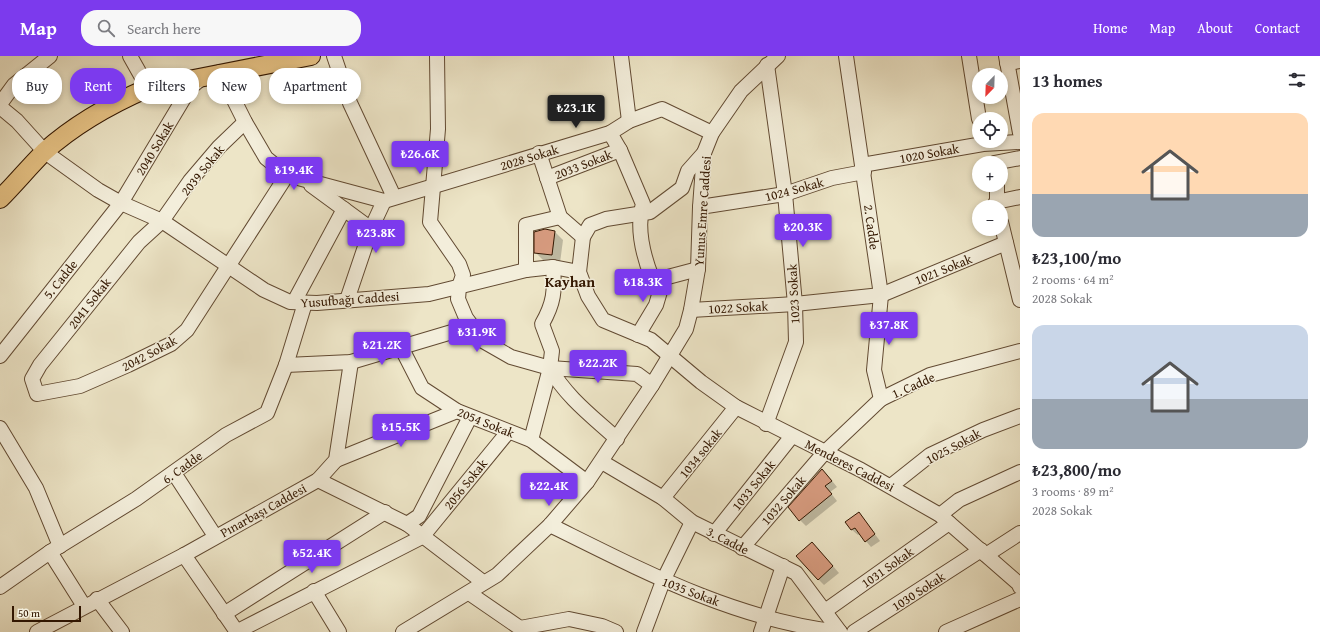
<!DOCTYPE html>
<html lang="en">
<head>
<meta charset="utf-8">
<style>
  :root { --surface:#fff; --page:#f7f7f7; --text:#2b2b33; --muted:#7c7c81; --accent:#7c3aed }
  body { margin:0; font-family:"Gentium Book Plus",serif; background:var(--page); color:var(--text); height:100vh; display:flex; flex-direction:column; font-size:15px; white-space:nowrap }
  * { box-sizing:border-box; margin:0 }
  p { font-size:13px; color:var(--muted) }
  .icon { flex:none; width:22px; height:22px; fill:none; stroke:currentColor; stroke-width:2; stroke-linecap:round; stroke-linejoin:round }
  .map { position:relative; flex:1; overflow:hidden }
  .side { display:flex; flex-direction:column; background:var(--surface); width:300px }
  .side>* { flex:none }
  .guide { position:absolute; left:12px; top:12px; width:380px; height:36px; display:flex; gap:8px }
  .needle { width:26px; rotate:203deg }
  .tools { position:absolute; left:972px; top:12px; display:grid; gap:8px }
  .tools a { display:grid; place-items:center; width:36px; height:36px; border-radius:50%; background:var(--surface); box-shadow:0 2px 6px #0003; font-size:20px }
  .scale { position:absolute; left:12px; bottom:10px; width:69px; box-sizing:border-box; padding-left:4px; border:2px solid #331701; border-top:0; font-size:11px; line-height:14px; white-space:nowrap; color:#331701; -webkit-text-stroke:3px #f3eedb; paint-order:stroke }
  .price { position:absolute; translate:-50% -34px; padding:0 9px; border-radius:4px; background:var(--accent); color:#fff; font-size:13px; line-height:26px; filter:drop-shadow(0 1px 2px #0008) }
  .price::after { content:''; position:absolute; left:50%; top:24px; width:12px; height:9px; margin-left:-6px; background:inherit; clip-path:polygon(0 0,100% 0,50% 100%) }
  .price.on { background:#222; color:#fff }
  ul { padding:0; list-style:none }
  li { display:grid; align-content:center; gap:8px; height:212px; padding:0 12px }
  li span { display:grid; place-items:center; height:124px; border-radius:12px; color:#555 }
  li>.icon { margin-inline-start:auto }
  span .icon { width:72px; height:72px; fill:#fffc; stroke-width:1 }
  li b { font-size:17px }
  h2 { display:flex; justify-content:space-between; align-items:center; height:48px; padding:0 12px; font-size:17px }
  .chip { padding:0 14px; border-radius:16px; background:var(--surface); box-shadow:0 2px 6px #0003; font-size:14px; line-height:36px }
  .chip.on { background:var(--accent); color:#fff }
  header { display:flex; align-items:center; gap:24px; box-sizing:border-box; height:56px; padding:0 20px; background:var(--accent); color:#fff }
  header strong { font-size:19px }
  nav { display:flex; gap:22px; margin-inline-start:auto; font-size:14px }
  .search { width:280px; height:36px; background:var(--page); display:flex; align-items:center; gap:10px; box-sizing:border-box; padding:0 14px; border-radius:16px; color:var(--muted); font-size:15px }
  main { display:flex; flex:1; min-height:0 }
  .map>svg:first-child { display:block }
  .shadow { fill:#0003 }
  .building { fill:#d79b7f; stroke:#331701 }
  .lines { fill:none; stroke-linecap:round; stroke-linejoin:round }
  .minor-casing { stroke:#624a32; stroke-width:16 }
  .major-casing { stroke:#331701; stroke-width:20 }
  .minor { stroke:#f3eedb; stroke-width:14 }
  .major { stroke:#e6c284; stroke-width:18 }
  .labels { text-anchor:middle; stroke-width:3; stroke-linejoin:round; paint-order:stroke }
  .street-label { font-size:13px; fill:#331701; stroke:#f3eedb }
  .quarter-label { font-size:15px; font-weight:bold; fill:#331701; stroke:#f3eedb }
</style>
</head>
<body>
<header>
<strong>Map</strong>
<div class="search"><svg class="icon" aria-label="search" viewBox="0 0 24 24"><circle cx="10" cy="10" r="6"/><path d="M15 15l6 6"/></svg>Search here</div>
<nav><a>Home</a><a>Map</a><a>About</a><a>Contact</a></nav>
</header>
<main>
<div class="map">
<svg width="1020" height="576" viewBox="0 0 1020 576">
  <rect width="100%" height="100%" fill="#ede5c7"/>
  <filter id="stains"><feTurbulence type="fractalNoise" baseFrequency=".005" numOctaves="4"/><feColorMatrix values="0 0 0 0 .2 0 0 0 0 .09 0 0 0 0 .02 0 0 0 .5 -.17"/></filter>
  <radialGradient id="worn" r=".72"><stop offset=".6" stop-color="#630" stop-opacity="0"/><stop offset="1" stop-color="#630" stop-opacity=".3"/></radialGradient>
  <g class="shadow">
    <path d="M 555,176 L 563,184 L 560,207 L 544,205 L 536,197 Z"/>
    <path d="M 828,420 L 837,431 L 830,436 L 837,445 L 806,470 L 800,464 Z"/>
    <path d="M 859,457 L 880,485 L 871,491 L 860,478 L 858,479 L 852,474 L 847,466 Z"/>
    <path d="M 818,493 L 839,517 L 824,529 L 818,523 Z"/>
  </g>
  <g class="building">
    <path d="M 545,173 L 555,175 L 552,199 L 534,197 L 534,176 Z"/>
    <path d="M 822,413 L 832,425 L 825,430 L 832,438 L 799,465 L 788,451 Z"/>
    <path d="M 859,456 L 875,478 L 865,486 L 855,472 L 851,474 L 845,466 Z"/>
    <path d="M 812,486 L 833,510 L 818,524 L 796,500 Z"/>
  </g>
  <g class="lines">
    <g class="minor-casing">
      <g id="minor">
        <path d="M 130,0 L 148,32"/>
        <path d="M 334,0 L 350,47 L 394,141"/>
        <path d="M 437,0 L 438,73 L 430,166 L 459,208 L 463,219 L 459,231 L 458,243 L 466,262 L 483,285 L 511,301 L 550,312 L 637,318 L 652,329"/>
        <path d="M 621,0 L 629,65"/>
        <path d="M 846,0 L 881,239 L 874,314 L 881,343"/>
        <path d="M 969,0 L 979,63"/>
        <path d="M 1006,0 L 1020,77"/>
        <path d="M 1007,7 L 1020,5"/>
        <path d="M 220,16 L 245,66 L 266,102 L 287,119 L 384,145 L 610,77 L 629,65 L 662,53 L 712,77"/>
        <path d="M 0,48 L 14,29 L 50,0"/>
        <path d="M 0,51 L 17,65 L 45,96 L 98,134 L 121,147 L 162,165 L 264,234 L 290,246 L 317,247 L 429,238 L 526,214 L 553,211 L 579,216"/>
        <path d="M 245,66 L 219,91 L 190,125 L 162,165 L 139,186 L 40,309 L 32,323 L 37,338 L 80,330 L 128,309 L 171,288 L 187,274 L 287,119"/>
        <path d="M 610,77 L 620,94 L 643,148 C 636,172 643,199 652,222 L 664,222 L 698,213"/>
        <path d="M 539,97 L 560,161 L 583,181"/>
        <path d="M 704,97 L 688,115 L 682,132 L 650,156 L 606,163 L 590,169 L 583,181 L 579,216 L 588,240 L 603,264 L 651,284 L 701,326 L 736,351 L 861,414 L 940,459 L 1019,528 L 1020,531"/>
        <path d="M 994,107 L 1020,102"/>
        <path d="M 862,109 L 983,88 L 1020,86"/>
        <path d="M 547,122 L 620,94"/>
        <path d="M 311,129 L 371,173"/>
        <path d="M 997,129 L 997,151"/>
        <path d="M 996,146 L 1020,141"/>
        <path d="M 700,151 L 785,138 L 832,122 L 864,116"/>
        <path d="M 1001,166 L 1020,244"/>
        <path d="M 526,214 L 526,169 L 560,161"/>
        <path d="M 347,244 L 371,173 L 384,145"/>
        <path d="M 294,246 L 344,153"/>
        <path d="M 691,254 L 795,248 L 881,239 L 1006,187"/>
        <path d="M 638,279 L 656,249 L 664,222"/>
        <path d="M 401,291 L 422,332 L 457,355 L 531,384 L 587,426"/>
        <path d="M 0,300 L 121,147 L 190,32 L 203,21"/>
        <path d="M 286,309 L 351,306 L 472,270"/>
        <path d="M 550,312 C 566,341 593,361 617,383"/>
        <path d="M 766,368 L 796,286 L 795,248 L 785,138 L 767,9"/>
        <path d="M 0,372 L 36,432 L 60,490"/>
        <path d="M 531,384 L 550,312 L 552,295 L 542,268 C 554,247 555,235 553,211"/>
        <path d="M 336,404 L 457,355"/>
        <path d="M 602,406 L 663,442 L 692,466 L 796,517 L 840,576"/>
        <path d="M 174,417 L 215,480"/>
        <path d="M 318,424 L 407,468 L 483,526"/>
        <path d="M 891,430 L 930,399 L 983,374 L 1020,360"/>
        <path d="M 663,442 L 736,351"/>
        <path d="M 940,459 L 959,444 L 1020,416"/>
        <path d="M 407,468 L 419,460 L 470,361"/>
        <path d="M 550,469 C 643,515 735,564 840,576"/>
        <path d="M 714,478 L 792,380"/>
        <path d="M 742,492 L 824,397 L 881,343 L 930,319 L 1020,295"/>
        <path d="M 50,496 L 84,550"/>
        <path d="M 184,499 L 237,576"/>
        <path d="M 986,499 L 1020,477"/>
        <path d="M 0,531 L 50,496 L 136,443 L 226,379 L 267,357 L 286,309 L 305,247"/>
        <path d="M 314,535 L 339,576"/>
        <path d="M 469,537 L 520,572 L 569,563 L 602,570 L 616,576"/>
        <path d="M 97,543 L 122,576"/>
        <path d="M 825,555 L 949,467"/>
        <path d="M 224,558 L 385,456"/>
        <path d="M 37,576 L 184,499 L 318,424 L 336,404 L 351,306"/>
        <path d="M 236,576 L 422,481 L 508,376"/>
        <path d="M 403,576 L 497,519 L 550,469 L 587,426 L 652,329 L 686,273 L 691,254 L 698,213 L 700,151 L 704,97 L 712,77 L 741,35 L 778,0"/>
        <path d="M 644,576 L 663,525 L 692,466"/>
        <path d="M 761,576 L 783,510"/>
        <path d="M 854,576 L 981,494"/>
        <path d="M 946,576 L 1020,543"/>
      </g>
    </g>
    <g class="major-casing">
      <path id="major" d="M 0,143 C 15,128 29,111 44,96 C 74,69 111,48 148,32 L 311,0"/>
    </g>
    <use href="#minor" class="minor"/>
    <use href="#major" class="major"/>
  </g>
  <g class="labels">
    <g class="street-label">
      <text transform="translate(154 92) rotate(-59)" y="5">2040 Sokak</text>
      <text transform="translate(929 97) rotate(-10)" y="5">1020 Sokak</text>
      <text transform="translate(529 101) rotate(-17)" y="5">2028 Sokak</text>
      <text transform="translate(583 108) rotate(-21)" y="5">2033 Sokak</text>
      <text transform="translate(202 114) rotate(-51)" y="5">2039 Sokak</text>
      <text transform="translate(794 133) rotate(-15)" y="5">1024 Sokak</text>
      <text transform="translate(702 155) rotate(-86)" y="5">Yunus Emre Caddesi</text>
      <text transform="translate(872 171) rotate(82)" y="5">2. Cadde</text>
      <text transform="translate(943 213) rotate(-22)" y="5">1021 Sokak</text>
      <text transform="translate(60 223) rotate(-51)" y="5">5. Cadde</text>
      <text transform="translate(793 238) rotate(-93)" y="5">1023 Sokak</text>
      <text transform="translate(350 243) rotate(-4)" y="5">Yusufbağı Caddesi</text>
      <text transform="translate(89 247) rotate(-52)" y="5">2041 Sokak</text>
      <text transform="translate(738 251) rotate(-3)" y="5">1022 Sokak</text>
      <text transform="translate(149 297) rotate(-28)" y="5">2042 Sokak</text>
      <text transform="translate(913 329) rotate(-24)" y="5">1. Cadde</text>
      <text transform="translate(486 366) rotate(22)" y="5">2054 Sokak</text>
      <text transform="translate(953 390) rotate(-28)" y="5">1025 Sokak</text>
      <text transform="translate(700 397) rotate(-51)" y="5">1034 sokak</text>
      <text transform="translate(850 409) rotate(27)" y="5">Menderes Caddesi</text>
      <text transform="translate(182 411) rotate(-36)" y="5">6. Cadde</text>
      <text transform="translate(465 428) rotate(-51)" y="5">2056 Sokak</text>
      <text transform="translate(753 429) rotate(-51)" y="5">1033 Sokak</text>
      <text transform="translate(783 444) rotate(-49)" y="5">1032 Sokak</text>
      <text transform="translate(263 454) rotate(-29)" y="5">Pınarbaşı Caddesi</text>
      <text transform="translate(728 484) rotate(27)" y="5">3. Cadde</text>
      <text transform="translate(887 511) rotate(-35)" y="5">1031 Sokak</text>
      <text transform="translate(691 535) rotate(21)" y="5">1035 Sokak</text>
      <text transform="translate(918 535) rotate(-33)" y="5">1030 Sokak</text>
    </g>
    <g class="quarter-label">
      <text x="570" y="231">Kayhan</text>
    </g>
  </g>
  <rect width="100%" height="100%" filter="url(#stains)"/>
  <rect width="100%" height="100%" fill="url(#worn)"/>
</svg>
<div class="tools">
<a><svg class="needle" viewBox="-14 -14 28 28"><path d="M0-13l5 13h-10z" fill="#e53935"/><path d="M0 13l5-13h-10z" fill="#7c7c81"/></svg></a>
<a><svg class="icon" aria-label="locate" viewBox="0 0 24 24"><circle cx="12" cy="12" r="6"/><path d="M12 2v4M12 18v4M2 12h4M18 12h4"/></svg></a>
<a>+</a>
<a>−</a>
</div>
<div class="scale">50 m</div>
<b class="price on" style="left:576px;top:73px">₺23.1K</b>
<b class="price" style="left:420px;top:119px">₺26.6K</b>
<b class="price" style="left:294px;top:135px">₺19.4K</b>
<b class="price" style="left:803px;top:192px">₺20.3K</b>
<b class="price" style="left:376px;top:198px">₺23.8K</b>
<b class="price" style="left:643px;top:247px">₺18.3K</b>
<b class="price" style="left:889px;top:290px">₺37.8K</b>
<b class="price" style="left:477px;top:297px">₺31.9K</b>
<b class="price" style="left:382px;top:310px">₺21.2K</b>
<b class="price" style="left:598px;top:328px">₺22.2K</b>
<b class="price" style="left:401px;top:392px">₺15.5K</b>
<b class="price" style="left:549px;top:451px">₺22.4K</b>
<b class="price" style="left:312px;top:518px">₺52.4K</b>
<div class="guide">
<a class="chip">Buy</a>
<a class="chip on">Rent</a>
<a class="chip">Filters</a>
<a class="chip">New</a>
<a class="chip">Apartment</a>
</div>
</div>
<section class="side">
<h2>13 homes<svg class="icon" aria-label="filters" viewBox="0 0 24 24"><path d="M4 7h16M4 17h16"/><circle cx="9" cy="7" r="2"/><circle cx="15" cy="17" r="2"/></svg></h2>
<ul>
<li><span style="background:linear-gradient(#ffd9b3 65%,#9aa5b1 0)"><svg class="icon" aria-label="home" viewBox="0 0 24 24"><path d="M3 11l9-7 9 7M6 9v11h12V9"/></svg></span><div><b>₺23,100/mo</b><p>2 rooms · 64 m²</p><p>2028 Sokak</p></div></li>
<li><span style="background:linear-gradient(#c9d6e8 60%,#9aa5b1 0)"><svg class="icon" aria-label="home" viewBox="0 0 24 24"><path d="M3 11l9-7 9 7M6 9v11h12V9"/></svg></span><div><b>₺23,800/mo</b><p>3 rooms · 89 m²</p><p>2028 Sokak</p></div></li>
</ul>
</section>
</main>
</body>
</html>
